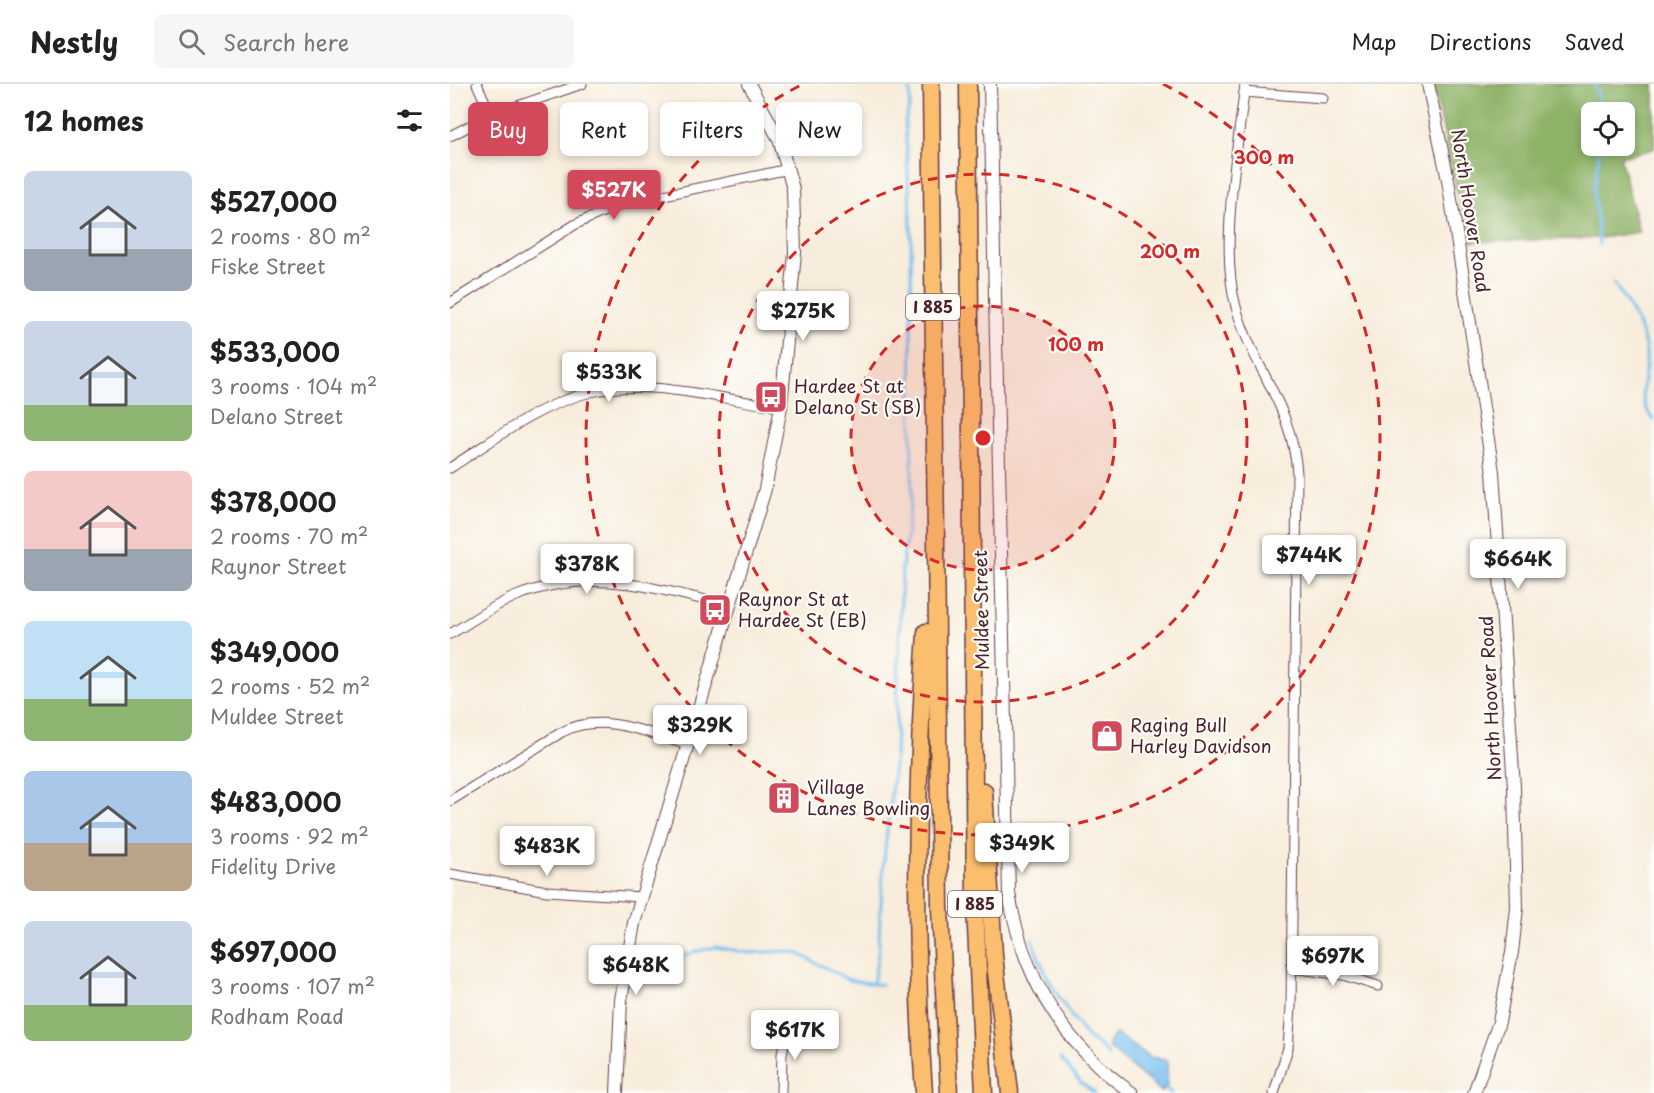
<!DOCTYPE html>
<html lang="en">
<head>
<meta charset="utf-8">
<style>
  :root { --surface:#fff; --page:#f6f6f6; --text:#222; --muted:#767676; --line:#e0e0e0; --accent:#d1495b }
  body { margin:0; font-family:"Playpen Sans",sans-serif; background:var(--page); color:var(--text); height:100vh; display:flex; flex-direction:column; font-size:22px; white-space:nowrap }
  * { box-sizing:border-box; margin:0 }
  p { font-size:20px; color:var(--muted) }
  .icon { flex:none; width:33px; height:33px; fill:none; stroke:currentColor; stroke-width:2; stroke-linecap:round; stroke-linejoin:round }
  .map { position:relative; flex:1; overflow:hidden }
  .panel { display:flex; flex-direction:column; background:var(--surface); width:450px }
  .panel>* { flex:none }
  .hud { position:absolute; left:18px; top:18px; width:570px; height:54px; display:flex; gap:12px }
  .controls { position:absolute; left:1131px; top:18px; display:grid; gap:12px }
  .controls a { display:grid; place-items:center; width:54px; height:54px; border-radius:9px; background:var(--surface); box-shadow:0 3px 9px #0003; font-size:30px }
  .price { position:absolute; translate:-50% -51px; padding:0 14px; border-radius:6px; background:#fff; color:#222; font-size:20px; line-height:39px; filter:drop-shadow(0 2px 3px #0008) }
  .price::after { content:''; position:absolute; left:50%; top:36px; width:18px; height:14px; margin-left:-9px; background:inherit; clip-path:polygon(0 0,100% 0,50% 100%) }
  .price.on { background:var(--accent); color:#fff }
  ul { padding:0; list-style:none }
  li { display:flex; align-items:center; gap:18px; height:150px; padding:0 24px }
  li span { display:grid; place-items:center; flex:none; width:168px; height:120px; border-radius:9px; color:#555 }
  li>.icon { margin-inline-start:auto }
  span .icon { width:72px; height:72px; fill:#fffc; stroke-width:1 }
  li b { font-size:26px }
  h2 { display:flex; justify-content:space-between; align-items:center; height:72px; padding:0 24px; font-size:26px }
  .tag { padding:0 21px; border-radius:9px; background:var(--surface); box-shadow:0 3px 9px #0003; font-size:21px; line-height:54px }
  .tag.on { background:var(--accent); color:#fff }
  header { display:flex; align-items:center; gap:36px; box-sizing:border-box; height:84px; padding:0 30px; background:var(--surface); border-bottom:2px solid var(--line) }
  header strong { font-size:28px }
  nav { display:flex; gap:33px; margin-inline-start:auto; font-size:21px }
  .search { width:420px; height:54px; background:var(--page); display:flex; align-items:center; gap:15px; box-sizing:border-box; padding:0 21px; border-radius:9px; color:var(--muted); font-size:22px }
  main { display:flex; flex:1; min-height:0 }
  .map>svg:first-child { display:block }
  .forest { fill:#8eb267; stroke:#6c6849; stroke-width:1.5; fill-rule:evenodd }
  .water { fill:#76c0ef; stroke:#60708d; stroke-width:1.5 }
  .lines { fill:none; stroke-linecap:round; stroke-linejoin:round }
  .stream { stroke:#76c0ef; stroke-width:3 }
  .minor-casing { stroke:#643e46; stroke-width:11 }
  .tertiary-casing { stroke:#643e46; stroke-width:14 }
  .motorway-casing { stroke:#643e46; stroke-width:19 }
  .minor { stroke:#fff; stroke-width:9 }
  .tertiary { stroke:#fff; stroke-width:12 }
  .motorway { stroke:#fbbd6e; stroke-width:16 }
  .ring { fill:none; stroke:#d62828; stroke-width:3; stroke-dasharray:10 8 }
  .labels { text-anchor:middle; stroke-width:4.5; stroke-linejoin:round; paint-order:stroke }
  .shield { fill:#fdfcf7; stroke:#806168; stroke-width:1.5 }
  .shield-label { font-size:16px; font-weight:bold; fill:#4a1f2b }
  .street-label { font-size:18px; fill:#4a1f2b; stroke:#fdfcf7 }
  .poi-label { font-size:18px; fill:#4a1f2b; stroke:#fdfcf7; text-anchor:start }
  .centre { fill:#d62828; stroke:#fdfcf7; stroke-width:3 }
  .ring-label { font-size:18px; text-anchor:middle; font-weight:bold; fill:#d62828; stroke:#fdfcf7; stroke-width:4.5; stroke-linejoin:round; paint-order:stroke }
</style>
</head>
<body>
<header>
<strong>Nestly</strong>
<div class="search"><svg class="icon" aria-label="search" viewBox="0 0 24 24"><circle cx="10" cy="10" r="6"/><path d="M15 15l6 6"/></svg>Search here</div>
<nav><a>Map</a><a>Directions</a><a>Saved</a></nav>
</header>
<main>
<section class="panel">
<h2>12 homes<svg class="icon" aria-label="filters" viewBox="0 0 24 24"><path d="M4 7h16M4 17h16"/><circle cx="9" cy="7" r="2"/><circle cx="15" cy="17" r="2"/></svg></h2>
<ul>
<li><span style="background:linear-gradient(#c9d6e8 65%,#9aa5b1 0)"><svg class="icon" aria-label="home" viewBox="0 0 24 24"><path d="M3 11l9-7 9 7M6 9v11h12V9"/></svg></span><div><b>$527,000</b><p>2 rooms · 80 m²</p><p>Fiske Street</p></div></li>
<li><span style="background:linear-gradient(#c9d6e8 70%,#8fb573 0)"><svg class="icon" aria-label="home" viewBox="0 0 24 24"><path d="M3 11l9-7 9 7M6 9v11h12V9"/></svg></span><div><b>$533,000</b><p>3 rooms · 104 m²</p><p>Delano Street</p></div></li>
<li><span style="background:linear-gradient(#f6c9c9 65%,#9aa5b1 0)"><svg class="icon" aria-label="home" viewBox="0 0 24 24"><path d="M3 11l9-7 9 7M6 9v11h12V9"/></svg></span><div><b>$378,000</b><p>2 rooms · 70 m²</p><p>Raynor Street</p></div></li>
<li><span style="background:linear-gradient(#bfe0f5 65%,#8fb573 0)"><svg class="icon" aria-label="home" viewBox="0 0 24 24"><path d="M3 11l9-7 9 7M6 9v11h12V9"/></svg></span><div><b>$349,000</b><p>2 rooms · 52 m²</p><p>Muldee Street</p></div></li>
<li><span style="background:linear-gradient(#a9c7e8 60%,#b9a48a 0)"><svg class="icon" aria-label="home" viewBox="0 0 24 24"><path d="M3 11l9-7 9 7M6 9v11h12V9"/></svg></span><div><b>$483,000</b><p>3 rooms · 92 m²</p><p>Fidelity Drive</p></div></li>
<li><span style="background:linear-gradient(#c9d6e8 70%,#8fb573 0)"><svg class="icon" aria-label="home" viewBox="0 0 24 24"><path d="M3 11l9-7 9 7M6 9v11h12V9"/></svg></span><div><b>$697,000</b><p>3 rooms · 107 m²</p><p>Rodham Road</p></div></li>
</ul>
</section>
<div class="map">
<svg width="1204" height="1009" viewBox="0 0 1204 1009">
  <rect width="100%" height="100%" fill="#fdfcf7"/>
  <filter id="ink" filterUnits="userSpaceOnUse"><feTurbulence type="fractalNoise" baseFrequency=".0167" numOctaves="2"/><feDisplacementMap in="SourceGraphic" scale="12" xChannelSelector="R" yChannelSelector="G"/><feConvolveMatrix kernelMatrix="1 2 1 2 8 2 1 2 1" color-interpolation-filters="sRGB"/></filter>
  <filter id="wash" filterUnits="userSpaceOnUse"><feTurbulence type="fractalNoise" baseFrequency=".008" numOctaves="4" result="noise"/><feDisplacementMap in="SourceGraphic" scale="24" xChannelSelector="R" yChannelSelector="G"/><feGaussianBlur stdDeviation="1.35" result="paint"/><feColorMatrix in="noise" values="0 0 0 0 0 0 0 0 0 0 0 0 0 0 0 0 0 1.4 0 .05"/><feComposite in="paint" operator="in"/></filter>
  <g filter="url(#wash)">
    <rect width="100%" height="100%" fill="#f8eddc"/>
    <path class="forest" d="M 983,0 L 1204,0 L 1204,65 L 1170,73 L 1189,148 L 1151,154 L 1022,158 L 1020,137 L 1010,121 ZM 1142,28 L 1174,28 L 1174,62 L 1142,62 Z"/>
    <path class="water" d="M 666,950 L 700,973 L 717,976 L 717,1001 L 712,1008 L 658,963 L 659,957 Z"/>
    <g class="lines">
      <g class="stream">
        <path d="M 1145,0 L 1152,28"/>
        <path d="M 1149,160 L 1144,106 L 1150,62"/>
        <path d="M 1164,199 C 1176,218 1194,244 1196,268 C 1198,296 1183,311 1204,336"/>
        <path d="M 582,855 C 593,891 612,921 635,950 C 642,959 655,963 658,972"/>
        <path d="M 195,882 L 219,879 L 244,868 L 266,863 L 299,869 L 336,867 L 347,869 L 399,896 L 432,901"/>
        <path d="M 423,900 L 428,872 L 433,785 L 445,672 L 452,484 L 462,409 L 461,138 L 455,38 L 460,21 L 460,0"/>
        <path d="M 610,974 L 631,999 L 645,1009"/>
        <path d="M 715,1003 L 721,1009"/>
      </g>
    </g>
  </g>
  <g filter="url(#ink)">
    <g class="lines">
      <g class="minor-casing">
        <g id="minor">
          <path d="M 27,0 L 41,31"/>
          <path d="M 795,0 C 788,64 769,162 786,223 C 803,285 842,320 847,389 L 841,923 L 838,964 L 824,1009"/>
          <path d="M 794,8 L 873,14"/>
          <path d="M 0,52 L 41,31 L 132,0"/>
          <path d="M 0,219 L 126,140 L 171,120 L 339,85"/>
          <path d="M 0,384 C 44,356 89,320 141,308 C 199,294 272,316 331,323"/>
          <path d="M 0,550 C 21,538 41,523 64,513 C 140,482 204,504 280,522"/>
          <path d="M 0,717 L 112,648 C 152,627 198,649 238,661"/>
          <path d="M 0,790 L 97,807 L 191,813"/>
          <path d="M 842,884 L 893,891 L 928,902"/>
          <path d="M 331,1009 L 332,970 L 338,941"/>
        </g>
      </g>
      <g class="tertiary-casing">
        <g id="tertiary">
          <path d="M 540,0 L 559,809 C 572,892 613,960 682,1009"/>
          <path d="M 978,0 L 998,96 L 1043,388 L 1064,703 L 1067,824 L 1062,868 L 1049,938 L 1024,1009"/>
          <path d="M 167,1009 L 171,916 L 184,839 L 315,405 L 331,323 L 345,169 L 343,105 L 329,55 L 299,0"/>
        </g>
      </g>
      <g class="motorway-casing">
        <g id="motorway">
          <path d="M 481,0 L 490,824 L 499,1009"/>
          <path d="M 518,0 L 525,823 L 534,1009"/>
          <path d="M 534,707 L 544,871 L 560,1009"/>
          <path d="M 474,1009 C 463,855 466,702 476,548"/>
        </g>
      </g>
      <use href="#minor" class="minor"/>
      <use href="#tertiary" class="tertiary"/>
      <use href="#motorway" class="motorway"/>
    </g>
  </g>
  <circle cx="533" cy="354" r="132" fill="#d62828" fill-opacity=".12"/>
  <g class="ring">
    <circle cx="533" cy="354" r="132"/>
    <circle cx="533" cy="354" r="264"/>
    <path d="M713 0A397 397 0 1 1 353 0"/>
  </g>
  <defs>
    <g id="bus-square" transform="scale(1.725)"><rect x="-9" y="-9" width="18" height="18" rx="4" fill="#d1495b" stroke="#fdfcf7"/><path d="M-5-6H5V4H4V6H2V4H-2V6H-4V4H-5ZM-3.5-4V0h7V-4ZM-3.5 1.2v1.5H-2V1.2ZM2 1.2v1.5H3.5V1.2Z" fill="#fff"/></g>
    <g id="shop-square" transform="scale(1.725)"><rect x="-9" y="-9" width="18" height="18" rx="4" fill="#d1495b" stroke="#fdfcf7"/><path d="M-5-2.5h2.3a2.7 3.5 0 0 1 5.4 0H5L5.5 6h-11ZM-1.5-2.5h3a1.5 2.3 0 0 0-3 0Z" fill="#fff"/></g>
    <g id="building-square" transform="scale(1.725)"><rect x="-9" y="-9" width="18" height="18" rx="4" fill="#d1495b" stroke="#fdfcf7"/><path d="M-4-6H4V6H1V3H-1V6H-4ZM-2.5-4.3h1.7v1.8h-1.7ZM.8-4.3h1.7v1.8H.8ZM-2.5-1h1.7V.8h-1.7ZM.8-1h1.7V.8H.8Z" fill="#fff"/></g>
  </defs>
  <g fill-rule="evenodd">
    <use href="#bus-square" x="321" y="313"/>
    <use href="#bus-square" x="265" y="526"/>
    <use href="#shop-square" x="657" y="652"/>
    <use href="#building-square" x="334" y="714"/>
  </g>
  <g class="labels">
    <g class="shield">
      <rect x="456" y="210" width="54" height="26" rx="4.5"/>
      <rect x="498" y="807" width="54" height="26" rx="4.5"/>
    </g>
    <g class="shield-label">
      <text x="483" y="229">I 885</text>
      <text x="525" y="826">I 885</text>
    </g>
    <g class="street-label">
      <text transform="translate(1020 127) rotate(81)" y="6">North Hoover Road</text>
      <text transform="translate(532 526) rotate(-91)" y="6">Muldee Street</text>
      <text transform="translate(1041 614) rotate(-93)" y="6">North Hoover Road</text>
    </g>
    <g class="poi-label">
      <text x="344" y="309">Hardee St at<tspan x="344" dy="21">Delano St (SB)</tspan></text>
      <text x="288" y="522">Raynor St at<tspan x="288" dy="21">Hardee St (EB)</tspan></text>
      <text x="680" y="648">Raging Bull<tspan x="680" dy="21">Harley Davidson</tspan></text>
      <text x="357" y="710">Village<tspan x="357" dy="21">Lanes Bowling</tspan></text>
    </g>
  </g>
  <circle cx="533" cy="354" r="9" class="centre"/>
  <g class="ring-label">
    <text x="814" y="80">300 m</text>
    <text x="720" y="174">200 m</text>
    <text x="626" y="267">100 m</text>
  </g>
</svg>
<div class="controls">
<a><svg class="icon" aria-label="locate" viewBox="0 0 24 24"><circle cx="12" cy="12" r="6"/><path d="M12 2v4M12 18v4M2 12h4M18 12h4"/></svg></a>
</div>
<b class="price on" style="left:164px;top:137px">$527K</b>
<b class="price" style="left:353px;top:258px">$275K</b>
<b class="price" style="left:159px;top:319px">$533K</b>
<b class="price" style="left:859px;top:502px">$744K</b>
<b class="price" style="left:1068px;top:506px">$664K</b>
<b class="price" style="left:137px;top:511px">$378K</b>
<b class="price" style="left:250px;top:672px">$329K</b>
<b class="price" style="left:572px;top:790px">$349K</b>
<b class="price" style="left:97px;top:793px">$483K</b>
<b class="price" style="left:883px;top:903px">$697K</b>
<b class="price" style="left:186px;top:912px">$648K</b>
<b class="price" style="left:345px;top:977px">$617K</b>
<div class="hud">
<a class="tag on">Buy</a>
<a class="tag">Rent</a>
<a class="tag">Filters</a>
<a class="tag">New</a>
</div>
</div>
</main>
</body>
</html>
